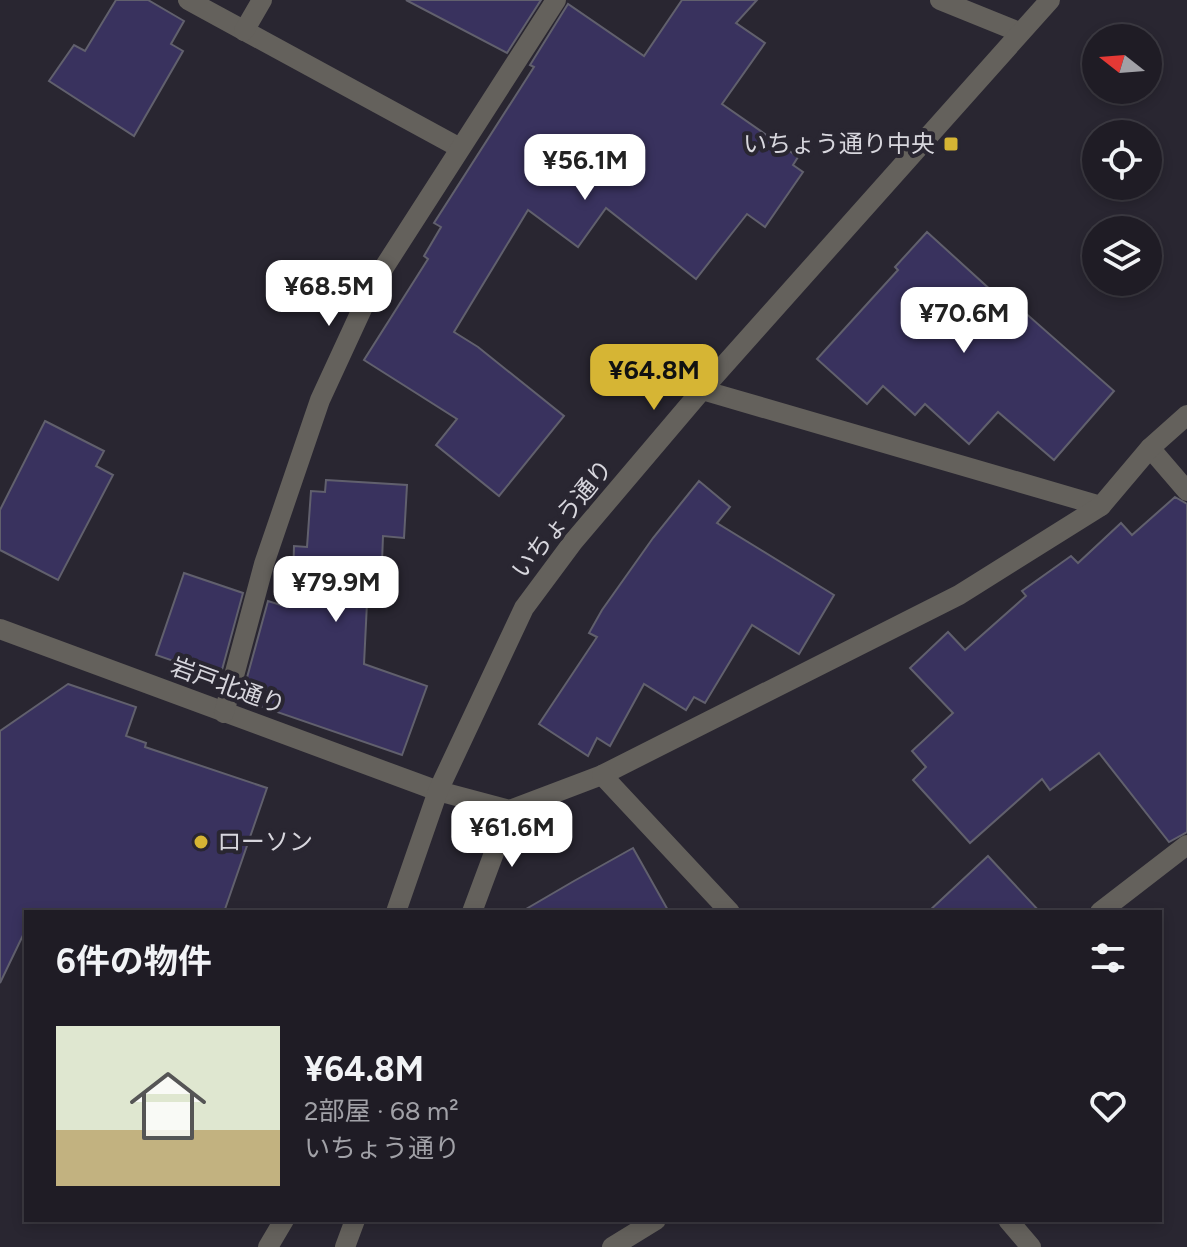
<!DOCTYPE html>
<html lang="ja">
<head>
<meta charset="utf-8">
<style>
  :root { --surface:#1f1c25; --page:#27252d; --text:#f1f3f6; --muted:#a1a1a7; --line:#3c3a42; --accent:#d6b534 }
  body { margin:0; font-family:Figtree,"Noto Sans JP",sans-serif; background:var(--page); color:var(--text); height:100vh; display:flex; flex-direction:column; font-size:30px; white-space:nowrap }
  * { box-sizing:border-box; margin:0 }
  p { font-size:26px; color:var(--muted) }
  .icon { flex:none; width:44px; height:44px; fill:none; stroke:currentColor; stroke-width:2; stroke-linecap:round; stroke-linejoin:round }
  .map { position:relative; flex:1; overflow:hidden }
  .sheet { position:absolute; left:24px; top:910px; width:1138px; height:312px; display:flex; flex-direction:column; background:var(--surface); border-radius:0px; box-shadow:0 4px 12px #0003,0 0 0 2px var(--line) }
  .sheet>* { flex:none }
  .needle { width:52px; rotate:287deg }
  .buttons { position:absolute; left:1082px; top:24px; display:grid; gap:16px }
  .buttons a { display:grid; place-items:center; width:80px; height:80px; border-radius:50%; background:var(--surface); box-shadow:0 4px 12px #0003,0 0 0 2px var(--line); font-size:40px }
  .price { position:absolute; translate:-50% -68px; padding:0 18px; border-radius:16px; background:#fff; color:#222; font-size:26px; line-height:52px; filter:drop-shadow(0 2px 4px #0008) }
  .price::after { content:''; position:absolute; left:50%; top:48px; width:24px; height:18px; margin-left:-12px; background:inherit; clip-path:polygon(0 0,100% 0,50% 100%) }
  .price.on { background:var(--accent); color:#111 }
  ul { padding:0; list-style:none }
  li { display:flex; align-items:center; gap:24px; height:200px; padding:0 32px }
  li+li { border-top:2px solid var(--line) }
  li span { display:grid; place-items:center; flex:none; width:224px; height:160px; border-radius:0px; color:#555 }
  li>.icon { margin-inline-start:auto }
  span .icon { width:96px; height:96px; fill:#fffc; stroke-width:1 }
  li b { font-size:34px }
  h2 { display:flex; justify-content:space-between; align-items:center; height:96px; padding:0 32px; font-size:34px }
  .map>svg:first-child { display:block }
  .building { fill:#39325e; stroke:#61606d; stroke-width:2 }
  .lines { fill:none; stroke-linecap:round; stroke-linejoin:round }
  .minor { stroke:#64615c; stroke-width:20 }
  .poi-dot { fill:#d6b534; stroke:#292631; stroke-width:3 }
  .labels { text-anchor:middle; stroke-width:8; stroke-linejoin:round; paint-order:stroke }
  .poi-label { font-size:24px; fill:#d7d6dd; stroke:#292631; text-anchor:end }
  .street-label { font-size:24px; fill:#d7d6dd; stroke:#292631 }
</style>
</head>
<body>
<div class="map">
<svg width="1187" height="1247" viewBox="0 0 1187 1247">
  <rect width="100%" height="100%" fill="#292631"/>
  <g class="building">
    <path d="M 116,0 L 148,0 L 184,21 L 171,44 L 183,51 L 134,136 L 49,81 L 74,45 L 85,51 Z"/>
    <path d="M 406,0 L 541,0 L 507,53 Z"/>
    <path d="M 682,0 L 757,0 L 736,23 L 765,43 L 722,104 L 798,157 L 793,165 L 803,172 L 765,227 L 747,214 L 696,279 L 606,208 L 578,247 L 528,210 L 454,332 L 478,347 L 564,416 L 499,496 L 436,445 L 457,419 L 364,360 L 428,259 L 424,256 L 441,227 L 434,223 L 534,67 L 530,65 L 568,4 L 644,56 Z"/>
    <path d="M 927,232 L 993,292 L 997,288 L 1114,391 L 1054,460 L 998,412 L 969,444 L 925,404 L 915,415 L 883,386 L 867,404 L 817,359 L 898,270 L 895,267 Z"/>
    <path d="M 45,421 L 104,451 L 96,466 L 113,475 L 58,580 L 0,550 L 0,510 Z"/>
    <path d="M 326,480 L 407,485 L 404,538 L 383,536 L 382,562 L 369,562 L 364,664 L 427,686 L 402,755 L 248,702 L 253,688 L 245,685 L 268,601 L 287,607 L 288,582 L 293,582 L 294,546 L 307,547 L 311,491 L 325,492 Z"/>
    <path d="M 699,481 L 730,507 L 717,523 L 834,595 L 799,654 L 752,625 L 705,703 L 694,697 L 686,710 L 644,684 L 610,746 L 597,738 L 588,756 L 539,724 L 597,637 L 589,633 L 602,610 L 653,538 Z"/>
    <path d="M 1175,497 L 1187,504 L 1187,832 L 1169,842 L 1099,753 L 1050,790 L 1042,779 L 970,843 L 913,780 L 926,767 L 912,751 L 953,713 L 910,668 L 948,632 L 965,650 L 1026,596 L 1022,591 L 1071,556 L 1078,563 L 1121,523 L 1132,535 Z"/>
    <path d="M 184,573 L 243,593 L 220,677 L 156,655 Z"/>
    <path d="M 68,684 L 136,707 L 126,736 L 146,743 L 145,747 L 267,788 L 224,912 L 26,912 L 26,929 L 0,983 L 0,731 Z"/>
    <path d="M 633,848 L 669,912 L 521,912 L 574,881 Z"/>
    <path d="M 988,856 L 1040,912 L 928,912 Z"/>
  </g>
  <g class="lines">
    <g class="minor">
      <path d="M 188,0 L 460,148"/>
      <path d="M 940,0 L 1019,32"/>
      <path d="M 244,31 L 262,0"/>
      <path d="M 702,390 L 1101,506"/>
      <path d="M 1150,448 L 1187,491"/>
      <path d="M 0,629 L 438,791 L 510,810 L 602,775 L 959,595 L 1101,506 L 1150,448 L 1187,415"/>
      <path d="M 224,713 L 264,564 L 320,400 L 374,283 L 556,0"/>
      <path d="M 602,775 L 730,912"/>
      <path d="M 396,912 L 438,791 L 524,608 L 573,542 L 702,390 L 1050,0"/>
      <path d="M 472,912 L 510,810"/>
      <path d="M 1100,912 L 1187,845"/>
      <path d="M 1008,1220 L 1031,1247"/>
      <path d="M 268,1247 L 284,1220"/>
      <path d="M 345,1247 L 355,1220"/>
      <path d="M 612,1247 L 656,1220"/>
    </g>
  </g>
  <g class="poi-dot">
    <rect x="943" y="136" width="16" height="16" rx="4"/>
    <circle cx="201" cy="842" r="8"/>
  </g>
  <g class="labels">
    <g class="poi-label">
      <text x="935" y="152">いちょう通り中央</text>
      <text x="217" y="850" text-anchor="start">ローソン</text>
    </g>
    <g class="street-label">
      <text transform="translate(562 519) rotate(-51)" y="8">いちょう通り</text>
      <text transform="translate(228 686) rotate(20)" y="8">岩戸北通り</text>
    </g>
  </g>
</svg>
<div class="buttons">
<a><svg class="needle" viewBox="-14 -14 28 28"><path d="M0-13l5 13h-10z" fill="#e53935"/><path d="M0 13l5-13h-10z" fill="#a1a1a7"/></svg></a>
<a><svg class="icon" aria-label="locate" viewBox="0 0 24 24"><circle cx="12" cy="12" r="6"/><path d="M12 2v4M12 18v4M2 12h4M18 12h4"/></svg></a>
<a><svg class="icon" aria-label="layers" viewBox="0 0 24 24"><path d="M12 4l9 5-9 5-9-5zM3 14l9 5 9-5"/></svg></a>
</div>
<b class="price" style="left:585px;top:202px">¥56.1M</b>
<b class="price" style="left:329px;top:328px">¥68.5M</b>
<b class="price" style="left:964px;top:355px">¥70.6M</b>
<b class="price on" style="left:654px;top:412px">¥64.8M</b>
<b class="price" style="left:336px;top:624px">¥79.9M</b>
<b class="price" style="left:512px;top:869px">¥61.6M</b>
<section class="sheet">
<h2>6件の物件<svg class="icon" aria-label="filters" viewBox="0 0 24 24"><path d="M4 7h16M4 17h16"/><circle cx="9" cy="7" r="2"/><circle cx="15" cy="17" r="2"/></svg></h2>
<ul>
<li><span style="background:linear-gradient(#dfe7d0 65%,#c2b280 0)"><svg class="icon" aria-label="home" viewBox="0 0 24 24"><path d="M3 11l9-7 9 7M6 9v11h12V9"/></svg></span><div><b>¥64.8M</b><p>2部屋 · 68 m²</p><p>いちょう通り</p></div><svg class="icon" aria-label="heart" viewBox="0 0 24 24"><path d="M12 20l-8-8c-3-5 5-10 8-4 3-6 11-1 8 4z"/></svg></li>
</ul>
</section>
</div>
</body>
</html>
